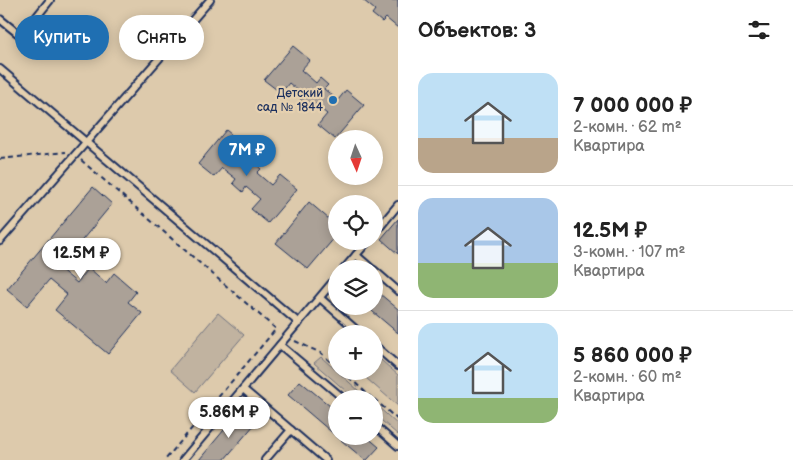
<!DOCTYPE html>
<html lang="ru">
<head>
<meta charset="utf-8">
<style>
  :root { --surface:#fff; --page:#f6f6f6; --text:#222; --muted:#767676; --line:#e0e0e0; --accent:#1f6fb2 }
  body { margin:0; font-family:"Balsamiq Sans",sans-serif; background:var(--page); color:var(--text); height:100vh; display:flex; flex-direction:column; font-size:19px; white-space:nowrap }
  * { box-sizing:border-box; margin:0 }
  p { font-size:16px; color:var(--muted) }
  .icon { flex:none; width:28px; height:28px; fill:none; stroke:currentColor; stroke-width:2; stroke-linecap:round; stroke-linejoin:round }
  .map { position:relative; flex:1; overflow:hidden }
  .sheet { display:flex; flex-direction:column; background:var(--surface); width:395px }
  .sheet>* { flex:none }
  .guide { position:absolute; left:15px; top:15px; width:308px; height:45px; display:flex; gap:10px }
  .needle { width:32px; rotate:177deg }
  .tools { position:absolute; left:328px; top:130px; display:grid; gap:10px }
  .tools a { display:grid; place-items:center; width:55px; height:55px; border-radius:50%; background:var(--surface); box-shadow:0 2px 12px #0003; font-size:25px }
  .price { position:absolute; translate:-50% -42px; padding:0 11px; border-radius:18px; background:#fff; color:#222; font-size:16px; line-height:32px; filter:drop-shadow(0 1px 2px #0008) }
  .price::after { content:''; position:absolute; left:50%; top:30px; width:15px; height:11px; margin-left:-8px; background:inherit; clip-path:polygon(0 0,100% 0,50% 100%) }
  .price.current { background:var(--accent); color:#fff }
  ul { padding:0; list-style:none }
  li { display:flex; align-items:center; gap:15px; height:125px; padding:0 20px }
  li+li { border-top:1px solid var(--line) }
  li span { display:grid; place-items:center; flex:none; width:140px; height:100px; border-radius:15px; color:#555 }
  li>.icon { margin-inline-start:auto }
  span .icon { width:60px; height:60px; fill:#fffc; stroke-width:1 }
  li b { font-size:21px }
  h2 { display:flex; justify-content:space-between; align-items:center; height:60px; padding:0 20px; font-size:21px }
  .chip { padding:0 18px; border-radius:22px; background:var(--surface); box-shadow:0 2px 12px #0003; font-size:18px; line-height:45px }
  .chip.current { background:var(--accent); color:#fff }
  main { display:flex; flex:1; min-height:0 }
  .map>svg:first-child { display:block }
  .green { fill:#c1b3a0; stroke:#6e717f }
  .building { fill:#aba197; stroke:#1b2f5e }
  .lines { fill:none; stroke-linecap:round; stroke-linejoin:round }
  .service-casing { stroke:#1b2f5e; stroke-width:10 }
  .path { stroke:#1b2f5e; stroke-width:2; stroke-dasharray:5 4; stroke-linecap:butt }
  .service { stroke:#e5d0af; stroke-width:6 }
  .poi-dot { fill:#1f6fb2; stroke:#e5d0af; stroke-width:2 }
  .labels { text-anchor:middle; stroke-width:4.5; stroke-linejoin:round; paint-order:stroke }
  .poi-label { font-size:12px; fill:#1b2f5e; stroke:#e5d0af; text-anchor:end }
</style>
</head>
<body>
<main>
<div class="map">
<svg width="398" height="460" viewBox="0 0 398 460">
  <rect width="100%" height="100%" fill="#ddcaac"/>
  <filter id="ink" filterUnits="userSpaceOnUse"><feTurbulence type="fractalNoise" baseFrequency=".02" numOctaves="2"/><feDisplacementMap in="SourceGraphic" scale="10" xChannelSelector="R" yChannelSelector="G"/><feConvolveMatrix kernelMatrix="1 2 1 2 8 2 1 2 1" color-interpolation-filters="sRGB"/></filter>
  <g filter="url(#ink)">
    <g class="green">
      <path d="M 218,313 L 244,335 L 195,392 L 170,370 Z"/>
      <path d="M 374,354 L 398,375 L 398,406 L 358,371 L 374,371 Z"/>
      <path d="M 321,357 L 368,399 L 355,399 L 314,363 Z"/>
      <path d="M 374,403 L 398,425 L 398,435 L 374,414 Z"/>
    </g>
    <g class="building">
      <path d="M 363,0 L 398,0 L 398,28 L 386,18 L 382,22 L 372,14 L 375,10 Z"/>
      <path d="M 293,46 L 310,60 L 301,70 L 316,83 L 320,78 L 328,85 L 324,89 L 338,100 L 346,90 L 364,105 L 335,139 L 318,125 L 327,114 L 313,103 L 310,107 L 300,99 L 303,95 L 289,83 L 281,93 L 264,80 Z"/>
      <path d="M 226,130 L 243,144 L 234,155 L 249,167 L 253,162 L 261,169 L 257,173 L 271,185 L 280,175 L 297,189 L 268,223 L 251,209 L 260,199 L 246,187 L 243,192 L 233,183 L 236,179 L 222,168 L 214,177 L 198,164 Z"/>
      <path d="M 93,187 L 112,204 L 59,268 L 77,283 L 89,268 L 106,283 L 114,273 L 136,292 L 128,302 L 142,313 L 108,354 L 55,310 L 67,295 L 49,280 L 27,306 L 7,289 Z"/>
      <path d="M 309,202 L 336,225 L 336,236 L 308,269 L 276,243 Z"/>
      <path d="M 398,219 L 398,254 L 381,239 Z"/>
      <path d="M 374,289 L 398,309 L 398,333 L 366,306 L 374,306 Z"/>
      <path d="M 300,381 L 336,411 L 336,436 L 288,395 Z"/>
      <path d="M 239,412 L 254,425 L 224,460 L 199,460 Z"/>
      <path d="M 336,436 L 366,436 L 379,447 L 367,460 L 365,460 Z"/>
    </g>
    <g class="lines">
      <g class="service-casing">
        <g id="service">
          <path d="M 0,19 L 21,36 L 50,0"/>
          <path d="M 0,69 L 299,323"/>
          <path d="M 374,234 L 398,205"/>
          <path d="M 0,241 L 210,0"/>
          <path d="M 356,255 L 372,269"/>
          <path d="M 344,269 L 368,241"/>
          <path d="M 374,270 L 398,291"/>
          <path d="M 320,298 L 361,334"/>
          <path d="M 280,345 L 344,399"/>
          <path d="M 374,345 L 398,366"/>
          <path d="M 243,389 L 291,430 L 265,460"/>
          <path d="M 374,425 L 398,446"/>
          <path d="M 291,430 L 326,460"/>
          <path d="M 183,460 L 336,278"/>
        </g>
      </g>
      <g class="path">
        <path d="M 0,159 L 66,152"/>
        <path d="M 81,160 L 276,329 L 165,460"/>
        <path d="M 295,341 L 321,353 L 336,367"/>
        <path d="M 342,371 L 373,399"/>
        <path d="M 374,399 L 398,420"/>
      </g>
      <use href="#service" class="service"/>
    </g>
  </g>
  <circle class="poi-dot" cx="333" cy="100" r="5"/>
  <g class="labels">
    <g class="poi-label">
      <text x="323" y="97">Детский<tspan x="323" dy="14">сад № 1844</tspan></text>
    </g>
  </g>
</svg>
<div class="tools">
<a><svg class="needle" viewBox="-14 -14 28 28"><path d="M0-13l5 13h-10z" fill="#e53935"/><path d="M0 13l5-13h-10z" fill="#767676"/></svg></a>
<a><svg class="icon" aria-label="locate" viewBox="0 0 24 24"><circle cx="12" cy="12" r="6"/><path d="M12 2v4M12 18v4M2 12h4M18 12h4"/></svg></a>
<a><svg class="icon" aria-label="layers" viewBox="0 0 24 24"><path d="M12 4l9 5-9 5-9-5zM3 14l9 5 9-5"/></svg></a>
<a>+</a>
<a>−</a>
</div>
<b class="price current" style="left:247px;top:177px">7M ₽</b>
<b class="price" style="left:81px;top:280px">12.5M ₽</b>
<b class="price" style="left:229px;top:439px">5.86M ₽</b>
<div class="guide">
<a class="chip current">Купить</a>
<a class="chip">Снять</a>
</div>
</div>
<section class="sheet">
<h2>Объектов: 3<svg class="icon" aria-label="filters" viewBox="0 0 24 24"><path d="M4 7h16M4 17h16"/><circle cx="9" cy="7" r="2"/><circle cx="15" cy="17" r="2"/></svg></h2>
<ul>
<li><span style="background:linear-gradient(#bfe0f5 65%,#b9a48a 0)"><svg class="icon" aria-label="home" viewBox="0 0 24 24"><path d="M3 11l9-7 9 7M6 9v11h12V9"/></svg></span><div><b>7 000 000 ₽</b><p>2-комн. · 62 m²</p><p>Квартира</p></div></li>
<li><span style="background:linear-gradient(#a9c7e8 65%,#8fb573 0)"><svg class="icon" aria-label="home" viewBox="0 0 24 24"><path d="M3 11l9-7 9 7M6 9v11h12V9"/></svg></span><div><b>12.5M ₽</b><p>3-комн. · 107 m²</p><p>Квартира</p></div></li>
<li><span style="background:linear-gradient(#bfe0f5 75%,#8fb573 0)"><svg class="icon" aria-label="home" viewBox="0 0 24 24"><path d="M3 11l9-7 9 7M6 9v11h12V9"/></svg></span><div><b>5 860 000 ₽</b><p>2-комн. · 60 m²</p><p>Квартира</p></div></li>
</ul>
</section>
</main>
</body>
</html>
